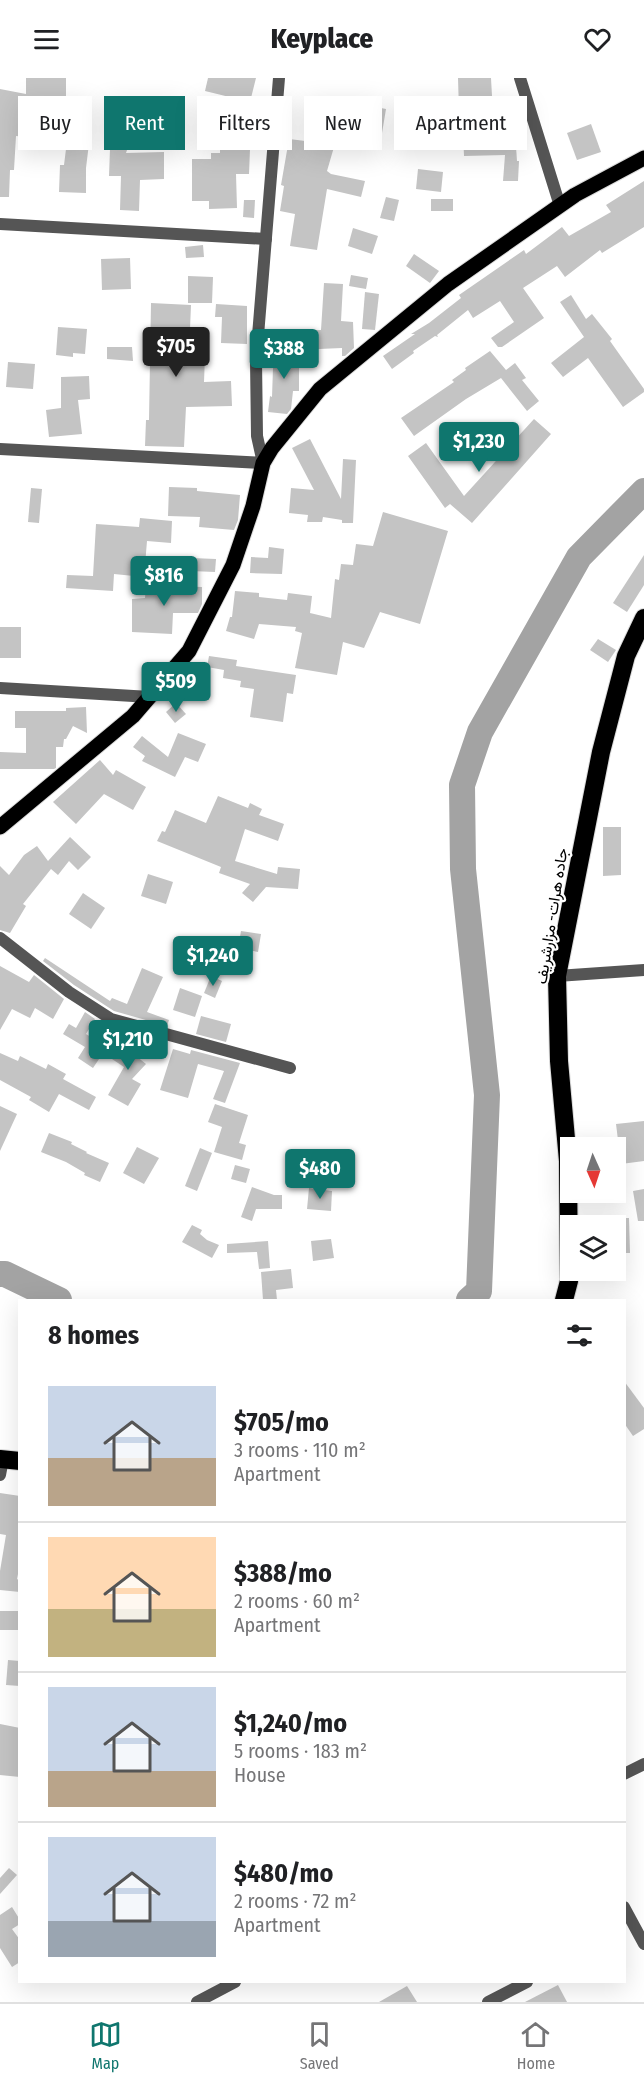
<!DOCTYPE html>
<html lang="en">
<head>
<meta charset="utf-8">
<style>
  :root { --surface:#fff; --page:#f2f2f2; --text:#202124; --muted:#757577; --line:#e0e0e0; --accent:#0f766e }
  body { margin:0; font-family:"Fira Sans Condensed",Vazirmatn,sans-serif; background:var(--page); color:var(--text); height:100vh; display:flex; flex-direction:column; font-size:22px; white-space:nowrap }
  * { box-sizing:border-box; margin:0 }
  p { font-size:20px; color:var(--muted) }
  .icon { flex:none; width:33px; height:33px; fill:none; stroke:currentColor; stroke-width:2; stroke-linecap:round; stroke-linejoin:round }
  .map { position:relative; flex:1; overflow:hidden }
  .panel { position:absolute; left:18px; top:1221px; width:608px; height:684px; display:flex; flex-direction:column; background:var(--surface); border-radius:0px; box-shadow:0 6px 24px #0002 }
  .panel>* { flex:none }
  .guide { position:absolute; left:18px; top:18px; width:609px; height:54px; display:flex; gap:12px }
  .needle { width:39px; rotate:177deg }
  .buttons { position:absolute; left:560px; top:1059px; display:grid; gap:12px }
  .buttons a { display:grid; place-items:center; width:66px; height:66px; border-radius:0px; background:var(--surface); box-shadow:0 6px 24px #0002; font-size:30px }
  .price { position:absolute; translate:-50% -51px; padding:0 14px; border-radius:6px; background:var(--accent); color:#fff; font-size:20px; line-height:39px; filter:drop-shadow(0 2px 3px #0008) }
  .price::after { content:''; position:absolute; left:50%; top:36px; width:18px; height:14px; margin-left:-9px; background:inherit; clip-path:polygon(0 0,100% 0,50% 100%) }
  .price.selected { background:#222; color:#fff }
  ul { padding:0; list-style:none }
  li { display:flex; align-items:center; gap:18px; height:150px; padding:0 30px }
  li+li { border-top:2px solid var(--line) }
  li span { display:grid; place-items:center; flex:none; width:168px; height:120px; border-radius:0px; color:#555 }
  li>.icon { margin-inline-start:auto }
  span .icon { width:72px; height:72px; fill:#fffc; stroke-width:1 }
  li b { font-size:26px }
  h2 { display:flex; justify-content:space-between; align-items:center; height:72px; padding:0 30px; font-size:26px }
  .pill { padding:0 21px; border-radius:0px; background:var(--surface); box-shadow:0 6px 24px #0002; font-size:21px; line-height:54px }
  .pill.selected { background:var(--accent); color:#fff }
  header { display:flex; justify-content:space-between; align-items:center; height:78px; padding:0 30px; background:var(--surface); font-size:27px; font-weight:800 }
  .tab-bar { display:flex; justify-content:space-around; align-items:center; height:84px; border-top:2px solid var(--line); background:var(--surface); font-size:16px; color:var(--muted) }
  .tab-bar a { display:grid; justify-items:center; gap:3px }
  .tab-bar .selected { color:var(--accent) }
  .map>svg:first-child { display:block }
  .lines { fill:none; stroke-linecap:round; stroke-linejoin:round }
  .river { stroke:#a3a3a3; stroke-width:26 }
  .building { fill:#c4c4c4 }
  .primary-casing { stroke:#dbdbdb; stroke-width:17 }
  .highway-casing { stroke:#dbdbdb; stroke-width:20 }
  .street { stroke:#555; stroke-width:12 }
  .primary { stroke:#000; stroke-width:15 }
  .highway { stroke:#000; stroke-width:18 }
  .labels { text-anchor:middle; stroke-width:4.5; stroke-linejoin:round; paint-order:stroke }
  .street-label { font-size:16px; fill:#000; stroke:#fff }
</style>
</head>
<body>
<header><svg class="icon" aria-label="menu" viewBox="0 0 24 24"><path d="M4 6h16M4 12h16M4 18h16"/></svg>Keyplace<svg class="icon" aria-label="heart" viewBox="0 0 24 24"><path d="M12 20l-8-8c-3-5 5-10 8-4 3-6 11-1 8 4z"/></svg></header>
<div class="map">
<svg width="644" height="1924" viewBox="0 0 644 1924">
  <rect width="100%" height="100%" fill="#fff"/>
  <g class="lines">
    <g class="river">
      <path d="M 0,1196 L 5,1196 L 59,1222"/>
      <path d="M 469,1222 L 479,1213 L 487,1017 L 463,791 L 462,707 L 480,654 L 579,479 L 644,413"/>
    </g>
  </g>
  <g class="building">
    <path d="M 26,0 L 66,0 L 66,20 L 35,20 L 34,41 L 91,49 L 86,90 L 86,115 L 59,114 L 60,87 L 64,87 L 67,63 L 16,58 L 14,92 L 10,92 L 9,119 L 0,119 L 0,11 L 26,16 Z"/>
    <path d="M 208,0 L 256,0 L 250,24 L 205,13 Z"/>
    <path d="M 458,0 L 491,0 L 492,18 L 481,19 L 481,33 L 459,33 Z"/>
    <path d="M 335,21 L 386,31 L 382,55 L 331,45 Z"/>
    <path d="M 412,34 L 457,36 L 458,62 L 435,63 L 434,66 L 410,65 Z"/>
    <path d="M 220,45 L 251,46 L 249,96 L 236,96 L 237,130 L 209,131 L 209,123 L 192,123 L 192,81 L 211,81 L 211,75 L 220,75 Z"/>
    <path d="M 591,46 L 601,74 L 577,82 L 567,55 Z"/>
    <path d="M 515,54 L 517,83 L 519,83 L 518,103 L 503,103 L 505,77 L 464,78 L 463,55 Z"/>
    <path d="M 289,61 L 322,65 L 334,69 L 327,93 L 331,96 L 365,103 L 361,119 L 327,111 L 317,172 L 290,168 L 295,136 L 280,133 L 284,108 L 281,107 Z"/>
    <path d="M 110,71 L 127,72 L 126,75 L 164,74 L 164,101 L 140,102 L 139,133 L 120,132 L 121,98 L 109,98 Z"/>
    <path d="M 418,91 L 443,94 L 441,114 L 416,111 Z"/>
    <path d="M 644,103 L 644,149 L 602,175 L 600,172 L 565,199 L 557,188 L 523,210 L 544,240 L 502,269 L 498,269 L 491,260 L 514,244 L 500,223 L 473,240 L 468,232 L 437,257 L 438,259 L 435,258 L 413,273 L 414,275 L 392,291 L 383,278 L 415,256 L 411,256 L 429,245 L 461,220 L 459,217 L 524,172 L 526,176 L 562,149 L 569,158 L 611,134 L 606,127 Z"/>
    <path d="M 386,119 L 399,122 L 394,143 L 380,140 Z"/>
    <rect x="431" y="121" width="22" height="12"/>
    <path d="M 244,122 L 255,122 L 254,140 L 243,139 Z"/>
    <path d="M 353,150 L 378,158 L 372,176 L 348,168 Z"/>
    <path d="M 203,167 L 204,179 L 186,180 L 185,169 Z"/>
    <path d="M 414,176 L 439,193 L 430,205 L 406,188 Z"/>
    <path d="M 130,180 L 131,211 L 102,212 L 101,181 Z"/>
    <path d="M 351,197 L 368,200 L 366,211 L 349,208 Z"/>
    <path d="M 188,198 L 213,199 L 212,225 L 188,225 Z"/>
    <path d="M 324,205 L 343,206 L 341,243 L 353,244 L 354,270 L 345,278 L 342,278 L 342,270 L 296,272 L 295,253 L 321,252 Z"/>
    <path d="M 365,214 L 379,216 L 375,252 L 362,251 Z"/>
    <path d="M 571,217 L 586,241 L 592,236 L 612,261 L 610,263 L 644,311 L 644,314 L 623,329 L 588,280 L 563,299 L 551,285 L 584,259 L 560,224 Z"/>
    <path d="M 151,225 L 191,227 L 190,251 L 185,251 L 185,277 L 205,278 L 204,304 L 231,303 L 232,328 L 186,329 L 184,369 L 145,368 L 146,342 L 149,342 Z"/>
    <path d="M 216,226 L 247,228 L 247,266 L 221,265 L 222,239 L 215,239 Z"/>
    <path d="M 58,249 L 87,251 L 85,276 L 73,275 L 73,279 L 56,277 Z"/>
    <path d="M 107,269 L 132,269 L 133,283 L 107,281 Z"/>
    <path d="M 490,273 L 506,292 L 515,285 L 526,300 L 522,302 L 539,323 L 527,333 L 501,300 L 466,321 L 414,358 L 401,340 L 454,304 L 452,302 L 466,292 L 465,290 Z"/>
    <path d="M 269,275 L 303,275 L 303,290 L 299,290 L 299,313 L 293,313 L 291,331 L 287,336 L 268,334 L 270,318 L 272,319 L 273,290 L 269,290 Z"/>
    <path d="M 8,284 L 35,286 L 33,311 L 6,309 Z"/>
    <path d="M 89,298 L 90,321 L 78,322 L 82,356 L 49,359 L 46,332 L 61,330 L 61,299 Z"/>
    <path d="M 534,341 L 551,356 L 472,445 L 450,426 L 445,430 L 408,378 L 426,365 L 464,418 Z"/>
    <path d="M 310,361 L 341,421 L 343,381 L 356,382 L 353,445 L 342,445 L 342,442 L 323,439 L 322,444 L 307,444 L 308,437 L 289,435 L 291,410 L 314,412 L 292,370 Z"/>
    <path d="M 169,409 L 197,410 L 197,413 L 240,417 L 238,442 L 234,452 L 199,449 L 200,439 L 168,438 Z"/>
    <path d="M 31,410 L 42,411 L 39,445 L 28,444 Z"/>
    <path d="M 383,434 L 448,453 L 420,546 L 380,534 L 364,570 L 343,564 L 337,597 L 295,590 L 302,555 L 295,553 L 296,549 L 259,546 L 254,561 L 226,553 L 230,539 L 232,539 L 235,513 L 259,515 L 259,519 L 287,522 L 288,515 L 312,518 L 310,535 L 331,540 L 335,501 L 339,502 L 341,486 L 353,487 L 356,466 L 373,468 Z"/>
    <path d="M 140,440 L 172,443 L 171,465 L 147,463 L 144,499 L 114,496 L 113,513 L 66,510 L 67,497 L 93,498 L 96,446 L 139,449 Z"/>
    <path d="M 269,469 L 284,471 L 282,496 L 250,495 L 251,479 L 268,480 Z"/>
    <path d="M 644,477 L 644,507 L 627,534 L 613,525 Z"/>
    <path d="M 192,480 L 216,481 L 215,494 L 191,493 Z"/>
    <path d="M 146,507 L 202,509 L 202,526 L 198,535 L 173,535 L 172,556 L 132,554 L 132,521 L 145,520 Z"/>
    <rect x="0" y="549" width="21" height="31"/>
    <path d="M 598,561 L 616,572 L 608,584 L 590,572 Z"/>
    <path d="M 209,578 L 237,582 L 236,588 L 296,597 L 293,616 L 287,615 L 283,644 L 250,639 L 254,611 L 240,609 L 241,603 L 223,600 L 224,592 L 207,589 Z"/>
    <path d="M 176,625 L 186,636 L 175,645 L 166,634 Z"/>
    <path d="M 86,629 L 87,655 L 73,648 L 66,661 L 64,661 L 63,669 L 56,669 L 56,690 L 54,691 L 0,691 L 0,674 L 26,675 L 26,650 L 15,650 L 15,633 L 66,633 L 66,630 Z"/>
    <path d="M 178,655 L 206,666 L 198,684 L 185,679 L 175,699 L 142,683 L 145,678 L 133,669 L 142,658 L 168,679 Z"/>
    <path d="M 100,682 L 113,697 L 116,692 L 146,709 L 133,732 L 104,716 L 76,746 L 53,724 Z"/>
    <path d="M 218,718 L 248,730 L 250,725 L 262,731 L 259,737 L 284,746 L 278,763 L 245,751 L 235,783 L 277,796 L 278,789 L 300,791 L 298,811 L 266,809 L 253,824 L 242,815 L 250,806 L 219,795 L 221,789 L 157,763 L 162,753 L 165,754 L 175,732 L 206,745 Z"/>
    <path d="M 603,749 L 621,749 L 621,797 L 603,798 Z"/>
    <path d="M 70,759 L 91,779 L 78,792 L 69,783 L 58,797 L 51,791 L 23,826 L 26,828 L 10,855 L 0,852 L 0,788 L 9,797 L 24,777 L 37,768 L 48,783 Z"/>
    <path d="M 148,796 L 173,804 L 166,826 L 141,818 Z"/>
    <path d="M 83,815 L 105,830 L 91,851 L 69,836 Z"/>
    <path d="M 241,853 L 261,856 L 258,874 L 238,870 Z"/>
    <path d="M 45,880 L 110,923 L 112,920 L 127,926 L 142,890 L 163,899 L 147,934 L 169,942 L 167,948 L 114,933 L 74,907 L 43,883 Z"/>
    <path d="M 0,888 L 29,904 L 34,897 L 64,921 L 53,941 L 35,930 L 30,940 L 12,931 L 0,952 Z"/>
    <path d="M 211,898 L 222,903 L 215,920 L 204,915 Z"/>
    <path d="M 180,910 L 202,918 L 195,939 L 173,932 Z"/>
    <path d="M 85,934 L 95,941 L 86,956 L 107,969 L 93,990 L 78,980 L 85,969 L 63,956 L 69,946 L 76,950 Z"/>
    <path d="M 201,938 L 231,946 L 226,964 L 196,956 Z"/>
    <path d="M 133,957 L 145,968 L 136,978 L 146,986 L 132,1001 L 141,1006 L 128,1028 L 108,1017 L 124,989 L 112,981 Z"/>
    <path d="M 173,971 L 190,976 L 191,972 L 240,985 L 225,1025 L 213,1021 L 224,993 L 198,986 L 188,1020 L 160,1012 Z"/>
    <path d="M 0,975 L 18,983 L 20,978 L 46,991 L 48,986 L 66,996 L 63,1001 L 96,1019 L 89,1032 L 59,1016 L 49,1034 L 29,1022 L 31,1019 L 0,1002 Z"/>
    <path d="M 215,1026 L 248,1037 L 239,1065 L 246,1067 L 242,1082 L 214,1074 L 222,1049 L 208,1044 Z"/>
    <path d="M 0,1028 L 17,1036 L 0,1073 Z"/>
    <path d="M 644,1043 L 644,1083 L 621,1086 L 616,1046 Z"/>
    <path d="M 49,1055 L 72,1064 L 71,1066 L 87,1074 L 86,1075 L 109,1085 L 100,1104 L 84,1097 L 85,1095 L 66,1084 L 41,1074 Z"/>
    <path d="M 137,1069 L 159,1080 L 144,1106 L 123,1095 Z"/>
    <path d="M 200,1070 L 212,1075 L 197,1113 L 185,1108 Z"/>
    <path d="M 235,1087 L 250,1091 L 246,1105 L 231,1101 Z"/>
    <path d="M 252,1109 L 274,1117 L 282,1117 L 282,1131 L 256,1131 L 252,1143 L 241,1139 Z"/>
    <path d="M 309,1110 L 332,1113 L 331,1133 L 307,1131 Z"/>
    <path d="M 644,1111 L 644,1143 L 638,1143 L 633,1113 Z"/>
    <path d="M 615,1140 L 629,1140 L 630,1175 L 615,1175 Z"/>
    <path d="M 192,1147 L 202,1152 L 200,1156 L 207,1162 L 219,1167 L 212,1180 L 182,1164 Z"/>
    <path d="M 331,1161 L 334,1180 L 313,1183 L 311,1163 Z"/>
    <path d="M 268,1163 L 270,1190 L 259,1191 L 257,1174 L 227,1175 L 227,1166 Z"/>
    <path d="M 291,1191 L 293,1210 L 276,1212 L 277,1222 L 263,1222 L 261,1194 Z"/>
    <path d="M 624,1303 L 644,1330 L 644,1351 L 633,1358 L 624,1345 Z"/>
    <path d="M 0,1415 L 20,1418 L 20,1486 L 17,1501 L 20,1503 L 20,1514 L 0,1512 L 0,1493 L 6,1457 L 0,1456 Z"/>
    <rect x="0" y="1533" width="20" height="19"/>
    <path d="M 8,1582 L 20,1583 L 20,1608 L 6,1607 Z"/>
    <path d="M 0,1646 L 20,1650 L 20,1699 L 0,1697 Z"/>
    <path d="M 9,1790 L 17,1797 L 0,1816 L 0,1800 Z"/>
    <path d="M 12,1829 L 20,1842 L 20,1846 L 12,1851 L 20,1862 L 20,1884 L 12,1889 L 0,1870 L 0,1837 Z"/>
    <path d="M 558,1907 L 567,1924 L 525,1924 Z"/>
    <path d="M 407,1908 L 417,1924 L 379,1924 Z"/>
  </g>
  <g class="lines">
    <g class="primary-casing">
      <path id="primary" d="M 0,749 L 133,638 L 189,573 L 233,487 L 253,428 L 263,385 L 272,370 L 320,311 L 448,206 L 575,117 L 644,80"/>
    </g>
    <g class="highway-casing">
      <g id="highway">
        <path d="M 564,1222 L 569,1203 L 568,1083 L 559,983 L 557,898 L 601,674 L 626,578 L 644,540"/>
        <path d="M 0,1381 L 20,1383"/>
      </g>
    </g>
    <g class="street">
      <path d="M 520,0 L 560,128"/>
      <path d="M 0,146 L 266,161"/>
      <path d="M 0,371 L 263,385 L 257,358 L 256,282 L 279,0"/>
      <path d="M 0,610 L 150,619"/>
      <path d="M 0,860 L 69,914 L 111,941 L 290,990"/>
      <path d="M 557,898 L 644,892"/>
      <path d="M 0,1397 L 3,1381"/>
      <path d="M 624,1696 L 644,1686"/>
      <path d="M 624,1829 L 644,1866"/>
      <path d="M 197,1924 L 235,1904"/>
      <path d="M 488,1924 L 527,1904"/>
    </g>
    <use href="#primary" class="primary"/>
    <use href="#highway" class="highway"/>
  </g>
  <g class="labels">
    <g class="street-label">
      <text transform="translate(551 838) rotate(-81)" y="6">جاده هرات- مزارشریف</text>
    </g>
  </g>
</svg>
<div class="buttons">
<a><svg class="needle" viewBox="-14 -14 28 28"><path d="M0-13l5 13h-10z" fill="#e53935"/><path d="M0 13l5-13h-10z" fill="#757577"/></svg></a>
<a><svg class="icon" aria-label="layers" viewBox="0 0 24 24"><path d="M12 4l9 5-9 5-9-5zM3 14l9 5 9-5"/></svg></a>
</div>
<b class="price selected" style="left:176px;top:300px">$705</b>
<b class="price" style="left:284px;top:302px">$388</b>
<b class="price" style="left:479px;top:395px">$1,230</b>
<b class="price" style="left:164px;top:529px">$816</b>
<b class="price" style="left:176px;top:635px">$509</b>
<b class="price" style="left:213px;top:909px">$1,240</b>
<b class="price" style="left:128px;top:993px">$1,210</b>
<b class="price" style="left:320px;top:1122px">$480</b>
<div class="guide">
<a class="pill">Buy</a>
<a class="pill selected">Rent</a>
<a class="pill">Filters</a>
<a class="pill">New</a>
<a class="pill">Apartment</a>
</div>
<section class="panel">
<h2>8 homes<svg class="icon" aria-label="filters" viewBox="0 0 24 24"><path d="M4 7h16M4 17h16"/><circle cx="9" cy="7" r="2"/><circle cx="15" cy="17" r="2"/></svg></h2>
<ul>
<li><span style="background:linear-gradient(#c9d6e8 60%,#b9a48a 0)"><svg class="icon" aria-label="home" viewBox="0 0 24 24"><path d="M3 11l9-7 9 7M6 9v11h12V9"/></svg></span><div><b>$705/mo</b><p>3 rooms · 110 m²</p><p>Apartment</p></div></li>
<li><span style="background:linear-gradient(#ffd9b3 60%,#c2b280 0)"><svg class="icon" aria-label="home" viewBox="0 0 24 24"><path d="M3 11l9-7 9 7M6 9v11h12V9"/></svg></span><div><b>$388/mo</b><p>2 rooms · 60 m²</p><p>Apartment</p></div></li>
<li><span style="background:linear-gradient(#c9d6e8 70%,#b9a48a 0)"><svg class="icon" aria-label="home" viewBox="0 0 24 24"><path d="M3 11l9-7 9 7M6 9v11h12V9"/></svg></span><div><b>$1,240/mo</b><p>5 rooms · 183 m²</p><p>House</p></div></li>
<li><span style="background:linear-gradient(#c9d6e8 70%,#9aa5b1 0)"><svg class="icon" aria-label="home" viewBox="0 0 24 24"><path d="M3 11l9-7 9 7M6 9v11h12V9"/></svg></span><div><b>$480/mo</b><p>2 rooms · 72 m²</p><p>Apartment</p></div></li>
</ul>
</section>
</div>
<nav class="tab-bar">
<a class="selected"><svg class="icon" aria-label="map" viewBox="0 0 24 24"><path d="M3 6l6-2 6 2 6-2v14l-6 2-6-2-6 2zM9 4v14M15 6v14"/></svg>Map</a>
<a><svg class="icon" aria-label="saved" viewBox="0 0 24 24"><path d="M7 4h10v16l-5-4-5 4z"/></svg>Saved</a>
<a><svg class="icon" aria-label="home" viewBox="0 0 24 24"><path d="M3 11l9-7 9 7M6 9v11h12V9"/></svg>Home</a>
</nav>
</body>
</html>
